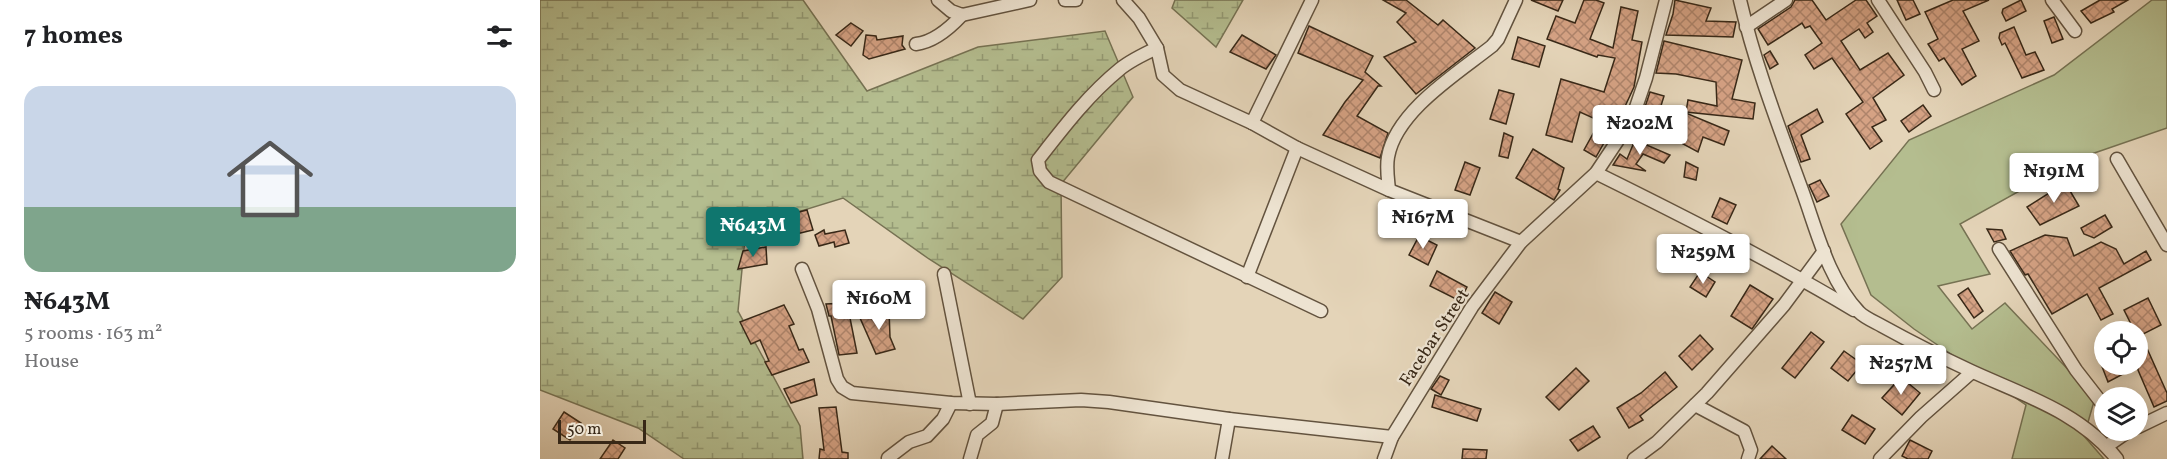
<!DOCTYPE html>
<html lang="en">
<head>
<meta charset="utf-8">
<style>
  :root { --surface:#fff; --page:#f2f2f2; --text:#202124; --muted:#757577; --line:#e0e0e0; --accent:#0f766e }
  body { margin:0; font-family:Vollkorn,serif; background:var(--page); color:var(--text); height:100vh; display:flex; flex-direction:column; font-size:22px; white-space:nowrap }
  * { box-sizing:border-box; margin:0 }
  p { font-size:20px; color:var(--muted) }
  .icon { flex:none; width:33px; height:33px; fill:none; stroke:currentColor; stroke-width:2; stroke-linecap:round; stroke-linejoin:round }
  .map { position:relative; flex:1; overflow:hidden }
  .side { display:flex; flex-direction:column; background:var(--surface); width:540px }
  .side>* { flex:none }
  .buttons { position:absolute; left:1554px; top:321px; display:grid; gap:12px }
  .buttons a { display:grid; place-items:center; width:54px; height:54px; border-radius:50%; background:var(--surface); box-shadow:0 3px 15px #0003; font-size:30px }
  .scale { position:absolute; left:18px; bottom:15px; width:88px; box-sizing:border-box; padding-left:6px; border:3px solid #382817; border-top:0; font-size:16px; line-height:21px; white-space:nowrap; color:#382817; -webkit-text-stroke:4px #ede3d1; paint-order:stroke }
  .price { position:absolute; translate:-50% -51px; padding:0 14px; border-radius:6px; background:#fff; color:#222; font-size:20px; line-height:39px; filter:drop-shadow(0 2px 3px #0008) }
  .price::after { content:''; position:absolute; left:50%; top:36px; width:18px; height:14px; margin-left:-9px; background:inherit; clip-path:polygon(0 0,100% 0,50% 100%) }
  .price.active { background:var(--accent); color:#fff }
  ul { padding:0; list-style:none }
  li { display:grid; align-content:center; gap:12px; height:318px; padding:0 24px }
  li+li { border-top:2px solid var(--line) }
  li span { display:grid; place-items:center; height:186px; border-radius:18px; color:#555 }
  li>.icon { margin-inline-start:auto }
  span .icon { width:108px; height:108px; fill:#fffc; stroke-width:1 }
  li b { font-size:26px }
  h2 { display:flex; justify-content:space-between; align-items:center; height:72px; padding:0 24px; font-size:26px }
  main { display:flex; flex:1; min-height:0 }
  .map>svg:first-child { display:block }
  .green { fill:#b4bd8f; stroke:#767253; stroke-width:1.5 }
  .wetland { fill:url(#wetland-marsh); stroke:#767253; stroke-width:1.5 }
  .building { fill:url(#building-cross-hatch); stroke:#382817; stroke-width:1.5 }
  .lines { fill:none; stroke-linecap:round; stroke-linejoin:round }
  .street-casing { stroke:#63533f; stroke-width:15 }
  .street { stroke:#ede3d1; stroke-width:12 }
  .labels { text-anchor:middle; stroke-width:4.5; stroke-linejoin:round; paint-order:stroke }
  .street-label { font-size:18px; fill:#382817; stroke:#ede3d1 }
</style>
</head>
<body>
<main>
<section class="side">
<h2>7 homes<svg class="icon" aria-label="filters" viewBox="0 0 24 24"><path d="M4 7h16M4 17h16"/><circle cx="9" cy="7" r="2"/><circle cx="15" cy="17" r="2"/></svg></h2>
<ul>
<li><span style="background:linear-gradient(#c9d6e8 65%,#7fa58c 0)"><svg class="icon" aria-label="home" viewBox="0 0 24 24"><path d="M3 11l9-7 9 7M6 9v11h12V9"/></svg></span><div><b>₦643M</b><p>5 rooms · 163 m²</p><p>House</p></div></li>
</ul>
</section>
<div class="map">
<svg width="1627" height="459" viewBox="0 0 1627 459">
  <defs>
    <pattern id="wetland-marsh" width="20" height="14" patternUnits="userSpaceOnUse" patternTransform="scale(1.5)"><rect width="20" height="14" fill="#b4bd8f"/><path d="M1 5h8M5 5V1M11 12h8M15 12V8" fill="none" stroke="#939a74"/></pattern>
    <pattern id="building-cross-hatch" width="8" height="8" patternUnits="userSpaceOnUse" patternTransform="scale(1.5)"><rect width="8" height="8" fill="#d5a284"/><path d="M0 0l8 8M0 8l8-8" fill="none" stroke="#ae846b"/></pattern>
  </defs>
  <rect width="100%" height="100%" fill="#e4d4b8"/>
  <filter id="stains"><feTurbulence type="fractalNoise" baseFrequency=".00333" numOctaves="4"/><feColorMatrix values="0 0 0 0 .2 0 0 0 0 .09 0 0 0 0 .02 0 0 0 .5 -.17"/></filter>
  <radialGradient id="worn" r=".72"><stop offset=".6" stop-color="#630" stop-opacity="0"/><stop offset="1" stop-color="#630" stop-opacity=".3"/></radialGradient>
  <path class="green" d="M 1612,0 L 1627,0 L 1627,128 L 1537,159 L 1420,224 L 1450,274 L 1398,286 L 1432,329 L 1465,303 L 1555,398 L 1544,436 L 1564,459 L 1472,459 L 1486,405 L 1374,329 L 1331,295 L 1301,224 L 1369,140 L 1514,75 Z"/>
  <g class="wetland">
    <path d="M 0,0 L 263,0 L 327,91 L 438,47 L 565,31 L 593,97 L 521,184 L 522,277 L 483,319 L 389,259 L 303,198 L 206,228 L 198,311 L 260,426 L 263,459 L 144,459 L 98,428 L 0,390 Z"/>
    <path d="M 635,0 L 703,0 L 676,47 L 632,8 Z"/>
  </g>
  <g class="building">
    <path d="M 843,0 L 866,0 L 898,25 L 903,20 L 935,48 L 876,94 L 844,57 L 876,42 L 857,22 L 866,13 Z"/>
    <path d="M 991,0 L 1023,0 L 1018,11 Z"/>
    <path d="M 1044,0 L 1056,0 L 1064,3 L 1050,39 L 1073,48 L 1081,7 L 1098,11 L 1092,40 L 1102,42 L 1094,87 L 1075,128 L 1073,127 L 1056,157 L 1044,150 L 1060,121 L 1040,112 L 1032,142 L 1006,135 L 1021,79 L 1064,92 L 1075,58 L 1058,55 L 1057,57 L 1007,39 L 1016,16 L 1035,23 Z"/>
    <path d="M 1135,0 L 1171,8 L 1166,21 L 1196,22 L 1193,37 L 1126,35 L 1133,14 Z"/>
    <path d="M 1255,0 L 1272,0 L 1286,20 L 1316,0 L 1326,0 L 1337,16 L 1327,23 L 1333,32 L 1325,38 L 1319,29 L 1301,41 L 1320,70 L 1348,53 L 1364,75 L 1333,98 L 1346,120 L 1332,127 L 1342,141 L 1330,149 L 1306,114 L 1323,102 L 1292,58 L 1274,69 L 1265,55 L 1282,43 L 1270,26 L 1265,28 L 1262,23 L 1228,45 L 1218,29 L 1251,7 Z"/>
    <path d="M 1357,0 L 1373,0 L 1380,14 L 1366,20 Z"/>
    <path d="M 1413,0 L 1449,0 L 1423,11 L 1439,41 L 1422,49 L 1436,76 L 1422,85 L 1404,58 L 1399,61 L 1388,44 L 1398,39 L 1385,12 Z"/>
    <path d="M 1481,0 L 1486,11 L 1466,21 L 1462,13 L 1463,9 Z"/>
    <path d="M 1560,0 L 1588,0 L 1572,9 L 1574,12 L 1551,23 L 1541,11 Z"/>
    <path d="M 1514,17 L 1523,39 L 1512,43 L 1504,21 Z"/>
    <path d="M 311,23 L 323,31 L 311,46 L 296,35 Z"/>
    <path d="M 769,26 L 833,56 L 825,72 L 841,86 L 838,86 L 817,116 L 848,133 L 840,158 L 783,135 L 805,102 L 823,80 L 758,53 Z"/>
    <path d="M 1474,27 L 1486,55 L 1495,52 L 1504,70 L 1482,78 L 1465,43 L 1462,45 L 1459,38 L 1460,33 Z"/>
    <path d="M 326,35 L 336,36 L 337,40 L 363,36 L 362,45 L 365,49 L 329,59 L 323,55 Z"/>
    <path d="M 702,35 L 736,55 L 726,69 L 690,52 Z"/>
    <path d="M 978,37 L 1005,46 L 999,67 L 972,59 Z"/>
    <path d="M 1124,41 L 1202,60 L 1192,99 L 1215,103 L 1213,119 L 1146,112 L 1148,100 L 1177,106 L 1176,82 L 1136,74 L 1116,73 Z"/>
    <path d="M 1230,51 L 1238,64 L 1230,69 L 1224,55 Z"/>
    <path d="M 959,90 L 974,94 L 966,124 L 950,119 Z"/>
    <path d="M 1110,92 L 1124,96 L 1120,109 L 1145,122 L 1146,113 L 1189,131 L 1184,145 L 1163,137 L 1158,152 L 1115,129 L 1119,121 L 1102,116 Z"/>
    <path d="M 1383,105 L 1391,116 L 1369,132 L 1361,121 Z"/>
    <path d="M 1277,109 L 1283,122 L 1261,135 L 1270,159 L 1261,162 L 1248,126 Z"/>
    <path d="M 964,133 L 973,137 L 968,158 L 959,156 Z"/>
    <path d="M 1095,140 L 1130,155 L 1124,163 L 1103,154 L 1096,164 L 1106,171 L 1073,165 L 1080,154 L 1087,159 Z"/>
    <path d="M 993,149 L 1024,168 L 1018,189 L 1020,190 L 1014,200 L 976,178 Z"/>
    <path d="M 925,162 L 940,168 L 930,195 L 915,190 Z"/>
    <path d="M 1146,162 L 1158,168 L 1156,180 L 1144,177 Z"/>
    <path d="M 1523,179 L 1539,206 L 1500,225 L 1487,207 L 1514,190 L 1511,185 Z"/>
    <path d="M 1280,180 L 1289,196 L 1277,202 L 1269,185 Z"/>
    <path d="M 1180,198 L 1196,205 L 1187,224 L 1172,217 Z"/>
    <path d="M 267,210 L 273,230 L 256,234 L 251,214 Z"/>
    <path d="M 1565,215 L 1572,227 L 1554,238 L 1544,234 L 1541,228 Z"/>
    <path d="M 1447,229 L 1462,230 L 1466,239 L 1454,242 Z"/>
    <path d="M 284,230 L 285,234 L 305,230 L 309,243 L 295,247 L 294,242 L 279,246 L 275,235 Z"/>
    <path d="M 1505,235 L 1527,238 L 1534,256 L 1561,242 L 1576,249 L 1584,264 L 1606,251 L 1611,260 L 1559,288 L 1573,314 L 1561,320 L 1547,294 L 1512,314 L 1488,274 L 1485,275 L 1470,251 Z"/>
    <path d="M 879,236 L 897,245 L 888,265 L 869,255 Z"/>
    <path d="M 226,247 L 227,264 L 198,269 L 203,251 Z"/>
    <path d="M 897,271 L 927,287 L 920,301 L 890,286 Z"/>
    <path d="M 1160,272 L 1175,282 L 1166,297 L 1150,287 Z"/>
    <path d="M 1210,285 L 1233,299 L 1212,329 L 1191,316 Z"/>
    <path d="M 1428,288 L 1443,311 L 1434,318 L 1418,295 Z"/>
    <path d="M 955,292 L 972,302 L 959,324 L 942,313 Z"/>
    <path d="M 1608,298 L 1621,325 L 1601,335 L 1627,393 L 1627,401 L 1614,407 L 1598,370 L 1598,366 L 1568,382 L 1561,364 L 1598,364 L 1598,332 L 1595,332 L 1584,310 Z"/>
    <path d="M 307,303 L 317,353 L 299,355 L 291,316 L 289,316 L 286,304 Z"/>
    <path d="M 244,305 L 254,324 L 249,326 L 259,350 L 263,349 L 269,362 L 232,375 L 225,362 L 229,361 L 220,340 L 211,344 L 200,322 Z"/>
    <path d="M 349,310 L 350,337 L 355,349 L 336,354 L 320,318 Z"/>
    <path d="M 1271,332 L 1284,342 L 1255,378 L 1242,368 Z"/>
    <path d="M 1160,335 L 1173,349 L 1152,370 L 1139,356 Z"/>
    <path d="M 1304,351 L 1322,364 L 1308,381 L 1291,368 Z"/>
    <path d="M 1036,368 L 1049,381 L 1019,410 L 1006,397 Z"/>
    <path d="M 1125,372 L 1137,387 L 1100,416 L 1103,420 L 1089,428 L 1077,408 L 1101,393 Z"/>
    <path d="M 900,376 L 909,380 L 901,395 L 891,389 Z"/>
    <path d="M 1361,377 L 1380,393 L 1362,415 L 1342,398 Z"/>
    <path d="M 274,379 L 277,395 L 251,403 L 244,389 Z"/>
    <path d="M 895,395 L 941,409 L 937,421 L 892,407 Z"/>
    <path d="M 296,407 L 302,452 L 308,453 L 308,459 L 279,459 L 280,449 L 284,450 L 279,408 Z"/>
    <path d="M 24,412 L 41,423 L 30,440 L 13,429 Z"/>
    <path d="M 1312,415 L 1335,429 L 1325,444 L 1302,430 Z"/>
    <path d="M 1053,426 L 1060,437 L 1038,451 L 1030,440 Z"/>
    <path d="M 73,440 L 85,448 L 78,459 L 60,459 Z"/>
    <path d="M 1370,440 L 1392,451 L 1388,459 L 1368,459 L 1362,456 Z"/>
    <path d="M 1232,446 L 1246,459 L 1220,459 Z"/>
    <path d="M 923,449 L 947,450 L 946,459 L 922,459 Z"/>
  </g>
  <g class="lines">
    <g class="street-casing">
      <g id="street">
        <path d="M 398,0 L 411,11 L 422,15 L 490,0"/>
        <path d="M 525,0 L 536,0"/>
        <path d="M 583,0 L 599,18 L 617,48 L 623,75 L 640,90 L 712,123 L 757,148 L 849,190 L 981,242"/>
        <path d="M 1200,0 C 1215,65 1239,127 1262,190 C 1277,231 1288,279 1319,312 C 1325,318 1335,322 1342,326 C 1371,342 1401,357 1431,371 C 1483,395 1540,412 1577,459"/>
        <path d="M 1338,0 L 1385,72 L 1394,90"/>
        <path d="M 1512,0 L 1535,31"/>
        <path d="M 1206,27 L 1246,0"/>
        <path d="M 376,44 C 394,42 409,29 422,15"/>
        <path d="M 617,48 C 604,54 591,60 580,69 C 548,95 523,128 498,160 L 500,171 L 509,182 L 781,311"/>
        <path d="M 712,123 L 772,0"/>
        <path d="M 1577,159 L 1627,245"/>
        <path d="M 1056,173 C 1143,216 1230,260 1314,310"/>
        <path d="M 849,190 C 848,179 846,168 848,157 C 856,111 918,73 952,46 L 958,39 L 976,0"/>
        <path d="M 1459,249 L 1536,370 L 1564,406"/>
        <path d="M 262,269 L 278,309 L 297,379 L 302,387 L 312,393 L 411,403 L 457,404 L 541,400 L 569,402 L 689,419 L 852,437"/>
        <path d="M 404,274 L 430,404"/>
        <path d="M 707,277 L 757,148"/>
        <path d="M 1155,405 L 1204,431 L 1211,450 L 1208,459"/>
        <path d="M 1598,427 L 1627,413"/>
        <path d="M 1567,446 L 1590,430"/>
        <path d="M 348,458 L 369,442 L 387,436 L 403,419 L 411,403"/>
        <path d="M 430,459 L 437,435 L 452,423 L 457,404"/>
        <path d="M 682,459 L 689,419"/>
        <path d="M 844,459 L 852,437 L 932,307 L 981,242 L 1056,173 L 1092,119 L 1106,78 L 1126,0"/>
        <path d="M 1094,459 L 1117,442 L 1167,393 L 1244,305 L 1284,251"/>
        <path d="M 1340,459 L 1381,417 L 1432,372"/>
      </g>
    </g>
    <use href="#street" class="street"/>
  </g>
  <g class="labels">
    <g class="street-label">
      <text transform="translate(894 337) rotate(-57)" y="6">Facebar Street</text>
    </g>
  </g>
  <rect width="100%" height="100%" filter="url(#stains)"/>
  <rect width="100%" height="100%" fill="url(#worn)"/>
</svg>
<div class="buttons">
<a><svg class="icon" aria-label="locate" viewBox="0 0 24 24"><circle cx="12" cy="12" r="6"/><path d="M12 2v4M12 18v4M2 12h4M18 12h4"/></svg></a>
<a><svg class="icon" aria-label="layers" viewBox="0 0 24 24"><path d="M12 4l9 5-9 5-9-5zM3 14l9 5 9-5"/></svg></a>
</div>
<div class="scale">50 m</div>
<b class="price" style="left:1100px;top:156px">₦202M</b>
<b class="price" style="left:1514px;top:204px">₦191M</b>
<b class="price" style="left:883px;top:250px">₦167M</b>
<b class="price active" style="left:213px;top:258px">₦643M</b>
<b class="price" style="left:1163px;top:285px">₦259M</b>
<b class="price" style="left:339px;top:331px">₦160M</b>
<b class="price" style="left:1361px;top:396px">₦257M</b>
</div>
</main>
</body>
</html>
